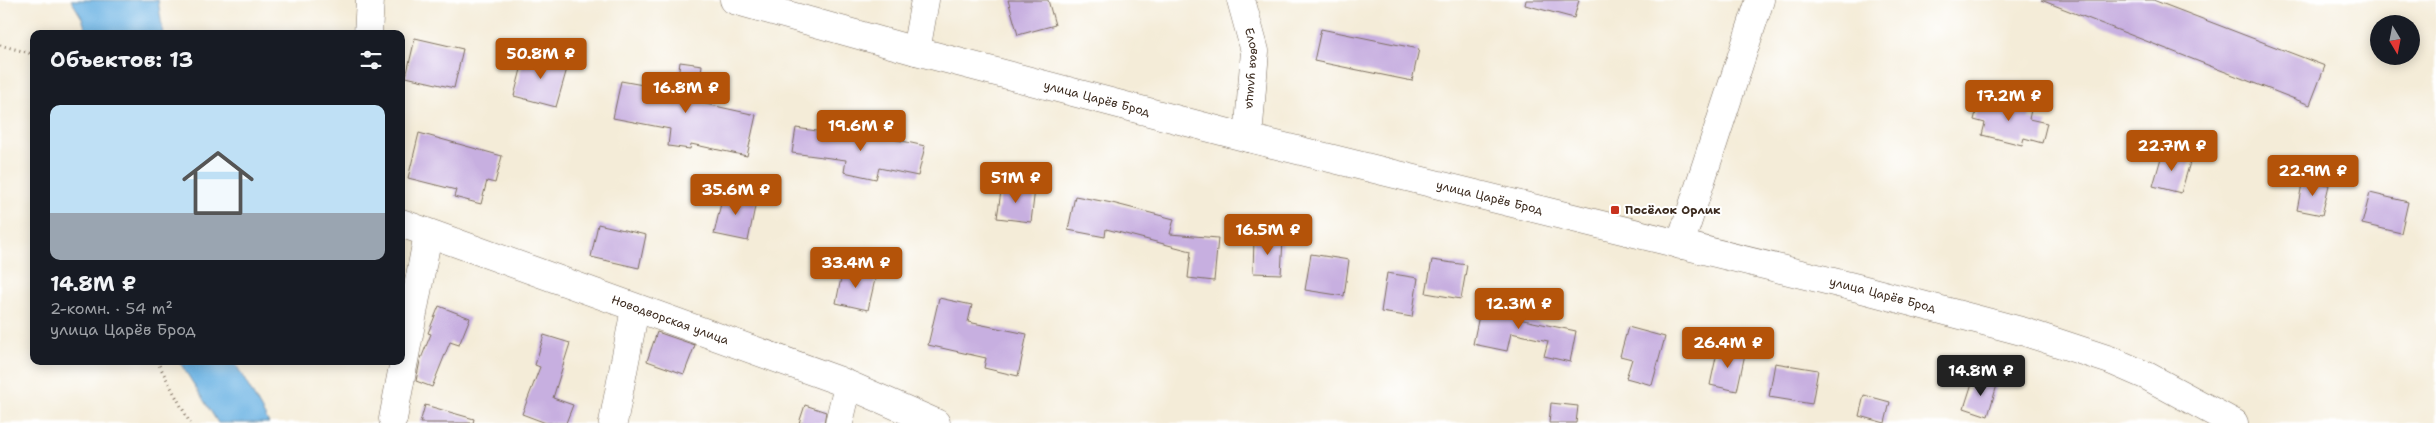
<!DOCTYPE html>
<html lang="ru">
<head>
<meta charset="utf-8">
<style>
  :root { --surface:#171b24; --page:#242831; --text:#f1f3f6; --muted:#9ea1a6; --line:#363941; --accent:#b45309 }
  body { margin:0; font-family:"Shantell Sans",sans-serif; background:var(--page); color:var(--text); height:100vh; display:flex; flex-direction:column; font-size:19px; white-space:nowrap }
  * { box-sizing:border-box; margin:0 }
  p { font-size:16px; color:var(--muted) }
  .icon { flex:none; width:28px; height:28px; fill:none; stroke:currentColor; stroke-width:2; stroke-linecap:round; stroke-linejoin:round }
  .map { position:relative; flex:1; overflow:hidden }
  .drawer { position:absolute; left:30px; top:30px; width:375px; height:335px; display:flex; flex-direction:column; background:var(--surface); border-radius:10px; box-shadow:0 2px 12px #0003 }
  .drawer>* { flex:none }
  .needle { width:32px; rotate:170deg }
  .fabs { position:absolute; left:2370px; top:15px; display:grid; gap:10px }
  .fabs a { display:grid; place-items:center; width:50px; height:50px; border-radius:50%; background:var(--surface); box-shadow:0 2px 12px #0003; font-size:25px }
  .price { position:absolute; translate:-50% -42px; padding:0 11px; border-radius:5px; background:var(--accent); color:#fff; font-size:16px; line-height:32px; filter:drop-shadow(0 1px 2px #0008) }
  .price::after { content:''; position:absolute; left:50%; top:30px; width:15px; height:11px; margin-left:-8px; background:inherit; clip-path:polygon(0 0,100% 0,50% 100%) }
  .price.on { background:#222; color:#fff }
  ul { padding:0; list-style:none }
  li { display:grid; align-content:center; gap:10px; height:265px; padding:0 20px }
  li+li { border-top:1px solid var(--line) }
  li span { display:grid; place-items:center; height:155px; border-radius:10px; color:#555 }
  li>.icon { margin-inline-start:auto }
  span .icon { width:90px; height:90px; fill:#fffc; stroke-width:1 }
  li b { font-size:21px }
  h2 { display:flex; justify-content:space-between; align-items:center; height:60px; padding:0 20px; font-size:21px }
  .map>svg:first-child { display:block }
  .water { fill:#6cb3e3; stroke:#546e80 }
  .building { fill:#c7afe0 }
  .lines { fill:none; stroke-linecap:round; stroke-linejoin:round }
  .minor-casing { stroke:#7c6e5f; stroke-width:29 }
  .path { stroke:#7c6e5f; stroke-width:3; stroke-dasharray:1 4; stroke-linecap:butt }
  .minor { stroke:#fff; stroke-width:28 }
  .poi-dot { fill:#c8321e; stroke:#fff; stroke-width:2 }
  .labels { text-anchor:middle; stroke-width:4; stroke-linejoin:round; paint-order:stroke }
  .street-label { font-size:12px; fill:#3b2a1e; stroke:#fff }
  .poi-label { font-size:12px; font-weight:bold; fill:#3b2a1e; stroke:#fff; text-anchor:start }
</style>
</head>
<body>
<div class="map">
<svg width="2436" height="423" viewBox="0 0 2436 423">
  <rect width="100%" height="100%" fill="#fff"/>
  <filter id="ink" filterUnits="userSpaceOnUse"><feTurbulence type="fractalNoise" baseFrequency=".02" numOctaves="2"/><feDisplacementMap in="SourceGraphic" scale="10" xChannelSelector="R" yChannelSelector="G"/><feConvolveMatrix kernelMatrix="1 2 1 2 8 2 1 2 1" color-interpolation-filters="sRGB"/></filter>
  <filter id="wash" filterUnits="userSpaceOnUse"><feTurbulence type="fractalNoise" baseFrequency=".0096" numOctaves="4" result="noise"/><feDisplacementMap in="SourceGraphic" scale="20" xChannelSelector="R" yChannelSelector="G"/><feGaussianBlur stdDeviation="1.12" result="paint"/><feColorMatrix in="noise" values="0 0 0 0 0 0 0 0 0 0 0 0 0 0 0 0 0 1.4 0 .05"/><feComposite in="paint" operator="in"/></filter>
  <g filter="url(#wash)">
    <rect width="100%" height="100%" fill="#f4ecd8"/>
    <g class="water">
      <path d="M 71,0 L 158,0 L 163,34 L 87,34 L 82,18 Z"/>
      <path d="M 179,361 L 234,361 L 269,423 L 218,423 Z"/>
    </g>
    <g id="blocks">
      <g class="building">
        <path d="M 1008,0 L 1048,0 L 1055,25 L 1018,35 Z"/>
        <path d="M 1526,0 L 1579,0 L 1574,18 L 1525,5 Z"/>
        <path d="M 2041,0 L 2153,0 L 2325,66 L 2310,105 Z"/>
        <path d="M 1321,29 L 1419,49 L 1412,81 L 1314,61 Z"/>
        <path d="M 415,38 L 463,49 L 454,88 L 406,77 Z"/>
        <path d="M 525,54 L 568,65 L 556,107 L 514,96 Z"/>
        <path d="M 680,62 L 702,65 L 697,102 L 756,115 L 747,156 L 691,144 L 690,149 L 668,146 L 670,129 L 613,118 L 621,81 L 676,91 Z"/>
        <path d="M 1980,97 L 2031,110 L 2029,119 L 2047,123 L 2042,143 L 2024,138 L 2022,145 L 1982,135 L 1985,123 L 1974,120 Z"/>
        <path d="M 796,128 L 851,136 L 852,130 L 925,146 L 918,176 L 879,168 L 876,179 L 844,172 L 846,160 L 792,153 Z"/>
        <path d="M 419,133 L 502,156 L 495,183 L 487,181 L 481,204 L 454,197 L 456,190 L 408,178 Z"/>
        <path d="M 2163,151 L 2191,159 L 2181,193 L 2153,186 Z"/>
        <path d="M 2303,179 L 2329,185 L 2322,215 L 2297,210 Z"/>
        <path d="M 1002,185 L 1035,189 L 1031,222 L 997,218 Z"/>
        <path d="M 724,190 L 757,197 L 748,241 L 714,234 Z"/>
        <path d="M 2370,193 L 2408,202 L 2401,233 L 2362,224 Z"/>
        <path d="M 1075,196 L 1112,203 L 1174,219 L 1170,234 L 1218,238 L 1214,281 L 1188,278 L 1191,251 L 1106,229 L 1105,237 L 1068,230 Z"/>
        <path d="M 598,224 L 646,235 L 639,268 L 591,257 Z"/>
        <path d="M 1254,238 L 1283,240 L 1281,274 L 1253,273 Z"/>
        <path d="M 1311,254 L 1349,260 L 1344,296 L 1305,290 Z"/>
        <path d="M 1432,260 L 1467,265 L 1461,299 L 1426,293 Z"/>
        <path d="M 843,268 L 876,275 L 868,310 L 836,303 Z"/>
        <path d="M 1387,273 L 1418,278 L 1412,317 L 1381,312 Z"/>
        <path d="M 1483,297 L 1517,304 L 1514,318 L 1576,331 L 1570,362 L 1544,356 L 1548,341 L 1511,333 L 1507,351 L 1473,344 Z"/>
        <path d="M 939,298 L 972,305 L 968,322 L 1027,334 L 1018,376 L 984,368 L 986,358 L 928,345 Z"/>
        <path d="M 439,306 L 470,318 L 459,345 L 450,342 L 432,387 L 416,381 L 420,361 L 431,334 L 428,333 Z"/>
        <path d="M 1628,327 L 1665,337 L 1652,385 L 1626,378 L 1632,359 L 1620,356 Z"/>
        <path d="M 657,332 L 695,345 L 684,374 L 647,361 Z"/>
        <path d="M 544,335 L 570,343 L 553,398 L 573,405 L 566,423 L 546,423 L 522,414 L 540,367 L 535,365 Z"/>
        <path d="M 1718,348 L 1745,354 L 1737,391 L 1710,385 Z"/>
        <path d="M 1775,363 L 1818,370 L 1812,404 L 1769,397 Z"/>
        <path d="M 1974,377 L 1997,385 L 1988,416 L 1964,408 Z"/>
        <path d="M 1864,395 L 1890,402 L 1885,423 L 1859,416 Z"/>
        <path d="M 1551,403 L 1578,406 L 1576,423 L 1549,423 Z"/>
        <path d="M 425,405 L 474,419 L 473,423 L 420,423 Z"/>
        <path d="M 805,405 L 826,412 L 824,423 L 799,423 Z"/>
      </g>
    </g>
  </g>
  <g filter="url(#ink)">
    <use href="#blocks" fill-opacity="0" stroke="#7c6e5f" stroke-width="1"/>
    <g class="lines">
      <g class="minor-casing">
        <g id="minor">
          <path id="s1" d="M 734,0 L 916,51 L 1248,138 L 1858,288 L 2025,332 L 2110,360 L 2147,376 L 2234,423"/>
          <path id="s2" d="M 1241,0 L 1255,51 L 1248,138"/>
          <path d="M 368,34 L 370,0"/>
          <path d="M 916,51 L 925,0"/>
          <path id="s3" d="M 401,223 L 840,381 L 936,423"/>
          <path d="M 1680,245 L 1760,0"/>
          <path d="M 393,419 L 428,234"/>
          <path d="M 613,423 L 635,309"/>
          <path d="M 839,423 L 848,385"/>
        </g>
      </g>
      <g class="path">
        <path d="M 0,45 L 29,53 L 34,59"/>
        <path d="M 157,361 L 190,423"/>
      </g>
      <use href="#minor" class="minor"/>
    </g>
  </g>
  <rect class="poi-dot" x="1610" y="205" width="10" height="10" rx="2.5"/>
  <g class="labels">
    <g class="street-label">
      <text dy="4" stroke="none"><textPath href="#s2" startOffset="70">Еловая улица</textPath></text>
      <text dy="4" stroke="none"><textPath href="#s1" startOffset="376">улица Царёв Брод</textPath></text>
      <text dy="4" stroke="none"><textPath href="#s1" startOffset="781">улица Царёв Брод</textPath></text>
      <text dy="4" stroke="none"><textPath href="#s1" startOffset="1186">улица Царёв Брод</textPath></text>
      <text dy="4" stroke="none"><textPath href="#s3" startOffset="286">Новодворская улица</textPath></text>
    </g>
    <g class="poi-label">
      <text x="1625" y="214">Посёлок Орлик</text>
    </g>
  </g>
</svg>
<div class="fabs">
<a><svg class="needle" viewBox="-14 -14 28 28"><path d="M0-13l5 13h-10z" fill="#e53935"/><path d="M0 13l5-13h-10z" fill="#9ea1a6"/></svg></a>
</div>
<b class="price" style="left:541px;top:80px">50.8M ₽</b>
<b class="price" style="left:686px;top:114px">16.8M ₽</b>
<b class="price" style="left:2009px;top:122px">17.2M ₽</b>
<b class="price" style="left:861px;top:152px">19.6M ₽</b>
<b class="price" style="left:2172px;top:172px">22.7M ₽</b>
<b class="price" style="left:2313px;top:197px">22.9M ₽</b>
<b class="price" style="left:1016px;top:204px">51M ₽</b>
<b class="price" style="left:736px;top:216px">35.6M ₽</b>
<b class="price" style="left:1268px;top:256px">16.5M ₽</b>
<b class="price" style="left:856px;top:289px">33.4M ₽</b>
<b class="price" style="left:1519px;top:330px">12.3M ₽</b>
<b class="price" style="left:1728px;top:369px">26.4M ₽</b>
<b class="price on" style="left:1981px;top:397px">14.8M ₽</b>
<section class="drawer">
<h2>Объектов: 13<svg class="icon" aria-label="filters" viewBox="0 0 24 24"><path d="M4 7h16M4 17h16"/><circle cx="9" cy="7" r="2"/><circle cx="15" cy="17" r="2"/></svg></h2>
<ul>
<li><span style="background:linear-gradient(#bfe0f5 70%,#9aa5b1 0)"><svg class="icon" aria-label="home" viewBox="0 0 24 24"><path d="M3 11l9-7 9 7M6 9v11h12V9"/></svg></span><div><b>14.8M ₽</b><p>2-комн. · 54 m²</p><p>улица Царёв Брод</p></div></li>
</ul>
</section>
</div>
</body>
</html>
